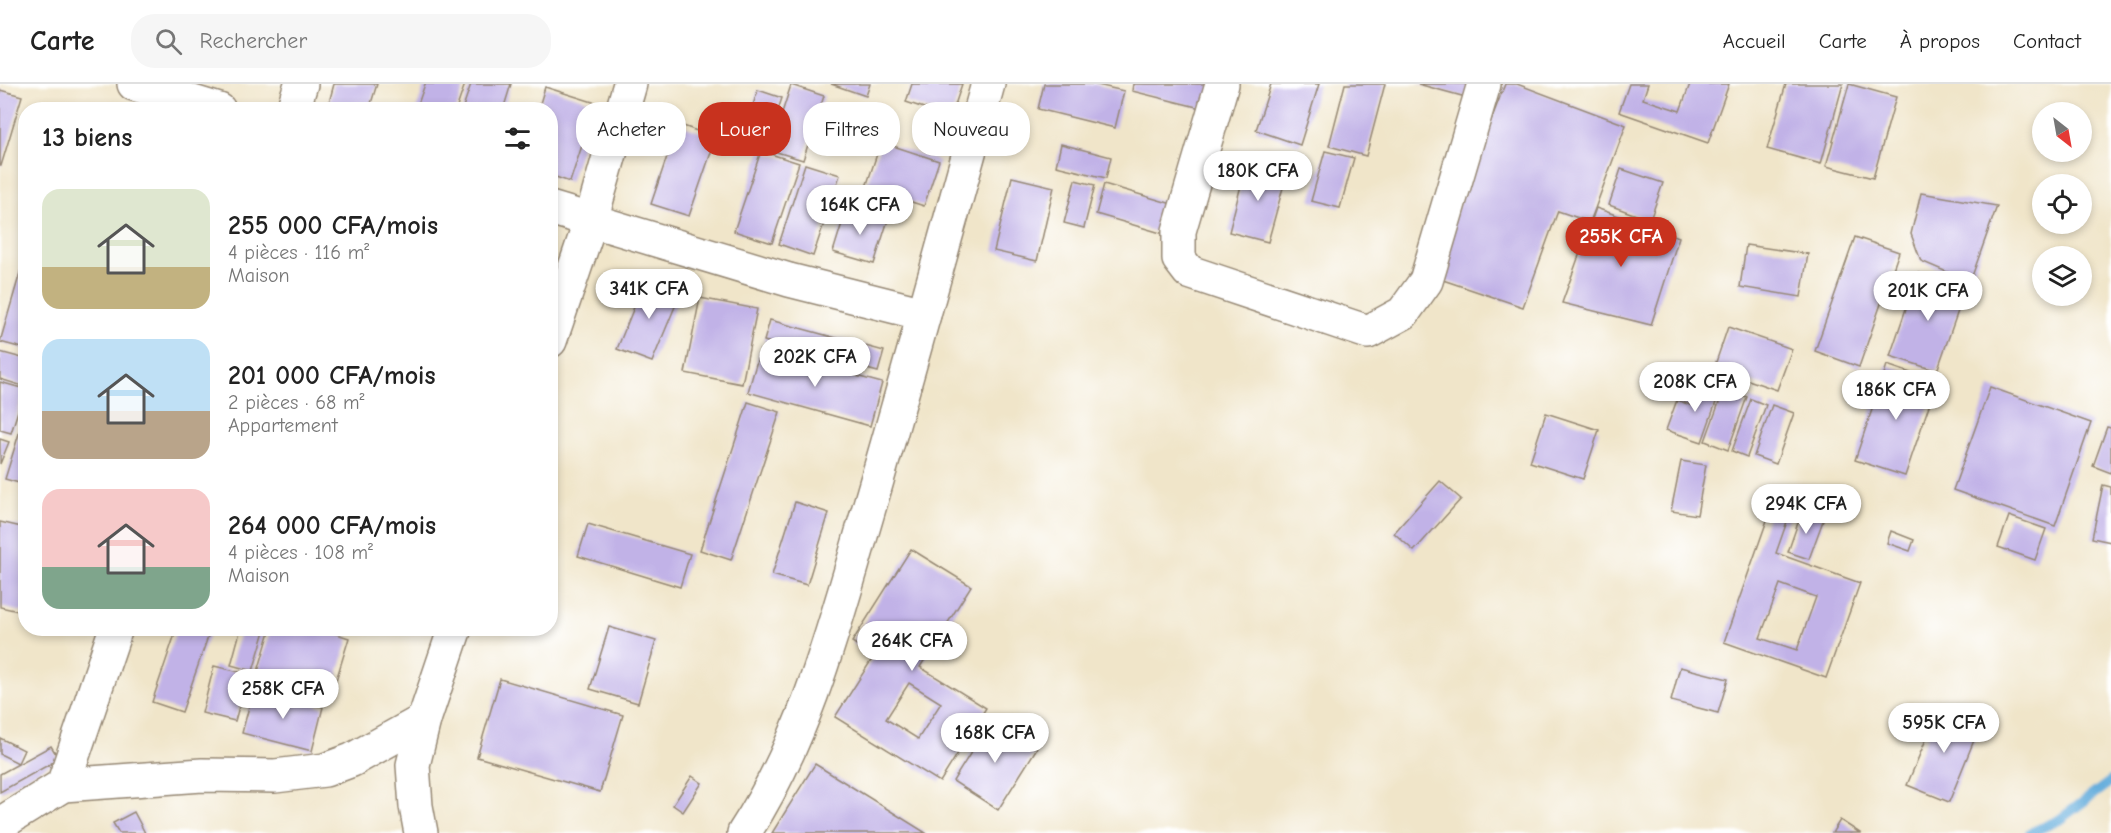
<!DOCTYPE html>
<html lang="fr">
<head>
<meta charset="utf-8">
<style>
  :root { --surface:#fff; --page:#f6f6f6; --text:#222; --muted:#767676; --line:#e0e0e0; --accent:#c8321e }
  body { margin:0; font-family:"Comic Neue",sans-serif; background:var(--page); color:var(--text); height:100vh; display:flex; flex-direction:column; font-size:22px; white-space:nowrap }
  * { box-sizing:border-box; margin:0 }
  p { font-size:20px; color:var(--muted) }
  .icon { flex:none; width:33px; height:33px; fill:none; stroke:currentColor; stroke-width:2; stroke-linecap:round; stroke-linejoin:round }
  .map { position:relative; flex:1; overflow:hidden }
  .panel { position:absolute; left:18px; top:18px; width:540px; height:534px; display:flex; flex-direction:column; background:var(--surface); border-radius:24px; box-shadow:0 3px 9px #0003 }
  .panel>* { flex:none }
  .banner { position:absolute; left:576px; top:18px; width:570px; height:54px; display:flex; gap:12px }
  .needle { width:39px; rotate:149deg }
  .controls { position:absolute; left:2032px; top:18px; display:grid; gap:12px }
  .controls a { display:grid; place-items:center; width:60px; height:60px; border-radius:50%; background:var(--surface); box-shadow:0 3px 9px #0003; font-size:30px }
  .price { position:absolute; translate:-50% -51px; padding:0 14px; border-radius:21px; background:#fff; color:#222; font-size:20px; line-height:39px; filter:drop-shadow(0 2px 3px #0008) }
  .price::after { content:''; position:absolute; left:50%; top:36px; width:18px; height:14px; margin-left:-9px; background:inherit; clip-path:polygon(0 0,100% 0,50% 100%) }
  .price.selected { background:var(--accent); color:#fff }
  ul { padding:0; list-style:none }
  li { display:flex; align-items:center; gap:18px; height:150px; padding:0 24px }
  li span { display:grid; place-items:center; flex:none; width:168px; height:120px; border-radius:18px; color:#555 }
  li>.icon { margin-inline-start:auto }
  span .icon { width:72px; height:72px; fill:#fffc; stroke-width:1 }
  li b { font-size:26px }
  h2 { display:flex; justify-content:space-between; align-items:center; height:72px; padding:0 24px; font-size:26px }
  .chip { padding:0 21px; border-radius:24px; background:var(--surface); box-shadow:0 3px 9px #0003; font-size:21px; line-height:54px }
  .chip.selected { background:var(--accent); color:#fff }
  header { display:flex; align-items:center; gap:36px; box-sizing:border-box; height:84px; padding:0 30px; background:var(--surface); border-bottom:2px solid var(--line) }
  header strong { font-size:28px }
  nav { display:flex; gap:33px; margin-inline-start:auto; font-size:21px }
  .search { width:420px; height:54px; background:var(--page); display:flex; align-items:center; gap:15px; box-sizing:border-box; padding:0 21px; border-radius:24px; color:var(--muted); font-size:22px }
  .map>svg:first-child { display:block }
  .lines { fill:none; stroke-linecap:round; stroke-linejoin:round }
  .stream { stroke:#65addc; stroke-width:10 }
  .building { fill:#c1b2e7; fill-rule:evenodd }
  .minor-casing { stroke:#968874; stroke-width:36 }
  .minor { stroke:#fff; stroke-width:33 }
</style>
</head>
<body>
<header>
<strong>Carte</strong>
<div class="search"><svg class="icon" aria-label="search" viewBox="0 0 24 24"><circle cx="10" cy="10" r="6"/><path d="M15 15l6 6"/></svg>Rechercher</div>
<nav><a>Accueil</a><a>Carte</a><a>À propos</a><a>Contact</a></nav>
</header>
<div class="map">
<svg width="2111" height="749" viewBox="0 0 2111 749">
  <rect width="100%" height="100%" fill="#fff"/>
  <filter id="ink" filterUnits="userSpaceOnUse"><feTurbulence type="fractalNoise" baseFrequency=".0167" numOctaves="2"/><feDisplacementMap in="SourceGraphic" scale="12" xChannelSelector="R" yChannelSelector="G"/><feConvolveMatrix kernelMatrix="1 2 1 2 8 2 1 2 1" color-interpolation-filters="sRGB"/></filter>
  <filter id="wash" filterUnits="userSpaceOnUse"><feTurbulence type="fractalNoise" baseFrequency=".008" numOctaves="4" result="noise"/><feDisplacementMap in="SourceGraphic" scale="24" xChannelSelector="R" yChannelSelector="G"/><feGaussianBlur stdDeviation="1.35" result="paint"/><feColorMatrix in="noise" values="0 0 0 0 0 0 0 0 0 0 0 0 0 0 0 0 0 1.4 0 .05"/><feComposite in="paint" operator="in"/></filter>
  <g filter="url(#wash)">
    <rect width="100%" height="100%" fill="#f0e5c9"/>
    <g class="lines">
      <path class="stream" d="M 2030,749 L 2059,736 L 2111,697"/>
    </g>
    <g id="blocks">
      <g class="building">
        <path d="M 334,0 L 377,0 L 369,26 L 327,26 Z"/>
        <path d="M 425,0 L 465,0 L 456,26 L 416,26 Z"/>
        <path d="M 471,0 L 511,0 L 503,26 L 462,26 Z"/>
        <path d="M 831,0 L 870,0 L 866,12 Z"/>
        <path d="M 912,0 L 962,0 L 951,33 L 906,18 Z"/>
        <path d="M 1044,0 L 1093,0 L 1124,7 L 1115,44 L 1038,25 Z"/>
        <path d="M 1133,0 L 1220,0 L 1213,27 L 1132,7 Z"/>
        <path d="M 1271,0 L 1319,0 L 1300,61 L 1256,46 Z"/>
        <path d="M 1345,0 L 1385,0 L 1366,72 L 1329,62 Z"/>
        <path d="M 1418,0 L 1477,0 L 1473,15 Z"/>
        <path d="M 1505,0 L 1517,0 L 1626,41 L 1590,138 L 1558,127 L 1523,223 L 1431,192 Z"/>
        <path d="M 1629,0 L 1648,0 L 1643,15 L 1680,27 L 1690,0 L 1729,0 L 1708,59 L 1619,28 Z"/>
        <path d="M 1786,0 L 1843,0 L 1821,80 L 1767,65 Z"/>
        <path d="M 1849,0 L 1896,13 L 1873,94 L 1826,82 Z"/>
        <path d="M 791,1 L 824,12 L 803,76 L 770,66 Z"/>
        <path d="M 545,3 L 596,19 L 570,98 L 550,91 L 550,26 L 538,26 Z"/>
        <path d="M 0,6 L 22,12 L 1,82 L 0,82 Z"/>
        <path d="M 758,6 L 782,14 L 765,65 L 741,57 Z"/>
        <path d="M 678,40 L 716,54 L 689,132 L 651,120 Z"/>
        <path d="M 881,58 L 939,77 L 924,122 L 866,103 Z"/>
        <path d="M 1061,60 L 1111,73 L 1106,94 L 1056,82 Z"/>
        <path d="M 761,67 L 799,79 L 772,159 L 734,147 Z"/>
        <path d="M 1325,67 L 1354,74 L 1340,124 L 1311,117 Z"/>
        <path d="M 1247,78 L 1287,89 L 1268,158 L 1229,148 Z"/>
        <path d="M 805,80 L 840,91 L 813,172 L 779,160 Z"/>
        <path d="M 1621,85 L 1663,99 L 1650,136 L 1609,121 Z"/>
        <path d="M 1012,93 L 1054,103 L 1037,177 L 994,167 Z"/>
        <path d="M 1075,96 L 1095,101 L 1084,144 L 1064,139 Z"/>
        <path d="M 1104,100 L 1179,122 L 1171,152 L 1096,130 Z"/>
        <path d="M 1921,109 L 1997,122 L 1970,198 L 1921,177 L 1911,150 Z"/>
        <path d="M 847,123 L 888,136 L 874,180 L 833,168 Z"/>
        <path d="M 1596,124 L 1679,153 L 1651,241 L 1562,219 Z"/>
        <path d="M 1855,153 L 1899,168 L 1859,283 L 1815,267 Z"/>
        <path d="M 1746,161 L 1808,170 L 1801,213 L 1740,203 Z"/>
        <path d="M 22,182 L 26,183 L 26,265 L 0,258 Z"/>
        <path d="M 1918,189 L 1966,204 L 1937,287 L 1890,272 Z"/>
        <path d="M 646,194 L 681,208 L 652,278 L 617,265 Z"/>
        <path d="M 700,214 L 757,225 L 742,300 L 685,289 Z"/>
        <path d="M 770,236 L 884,267 L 878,288 L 764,257 Z"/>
        <path d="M 1728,243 L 1792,265 L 1777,306 L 1714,284 Z"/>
        <path d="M 760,266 L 882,299 L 870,342 L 748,308 Z"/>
        <path d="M 0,268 L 26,275 L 26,303 L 0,295 Z"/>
        <path d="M 1887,281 L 1937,298 L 1905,392 L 1855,376 Z"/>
        <path d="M 1657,283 L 1685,292 L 1679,312 L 1650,302 Z"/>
        <path d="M 1699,296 L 1721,304 L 1702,358 L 1666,346 L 1677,316 L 1690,321 Z"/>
        <path d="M 0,298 L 25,305 L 11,349 L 0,346 Z"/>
        <path d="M 1990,303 L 2091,339 L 2055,442 L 1953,406 Z"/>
        <path d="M 1724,305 L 1747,313 L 1728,366 L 1705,357 Z"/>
        <path d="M 1751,315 L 1766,321 L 1747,373 L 1732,367 Z"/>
        <path d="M 748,318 L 780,328 L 731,476 L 700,466 Z"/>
        <path d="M 1772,321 L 1794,329 L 1776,380 L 1754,372 Z"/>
        <path d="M 1546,329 L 1599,346 L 1583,395 L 1530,378 Z"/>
        <path d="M 25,330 L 26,330 L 26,401 L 5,395 Z"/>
        <path d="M 2107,343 L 2111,344 L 2111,389 L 2093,382 Z"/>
        <path d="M 0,355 L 9,358 L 0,380 Z"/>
        <path d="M 1681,377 L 1706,381 L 1697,431 L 1671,427 Z"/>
        <path d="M 1440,397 L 1461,415 L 1414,467 L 1394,449 Z"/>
        <path d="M 2103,401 L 2111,403 L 2111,458 L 2092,454 Z"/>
        <path d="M 795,418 L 829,429 L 807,501 L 772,491 Z"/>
        <path d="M 1771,425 L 1789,432 L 1776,469 L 1860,499 L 1826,594 L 1724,558 ZM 1780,500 L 1816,513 L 1797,566 L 1760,554 Z"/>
        <path d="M 1802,427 L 1824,434 L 1809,475 L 1788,468 Z"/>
        <path d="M 2009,432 L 2046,445 L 2035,476 L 1998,463 Z"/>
        <path d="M 0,438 L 26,444 L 26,517 L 23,528 L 0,523 Z"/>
        <path d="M 588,440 L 690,470 L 680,503 L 578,472 Z"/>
        <path d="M 1891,447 L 1914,456 L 1910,467 L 1887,459 Z"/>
        <path d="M 911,465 L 971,502 L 920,583 L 986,624 L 940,698 L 835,633 L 874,572 L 852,558 ZM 909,599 L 941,619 L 918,655 L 886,635 Z"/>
        <path d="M 609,543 L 656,557 L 638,619 L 590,605 Z"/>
        <path d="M 177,544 L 211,544 L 182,628 L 152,618 Z"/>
        <path d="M 241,544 L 265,547 L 253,587 L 231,581 Z"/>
        <path d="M 271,544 L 318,544 L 349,554 L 330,616 L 256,594 Z"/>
        <path d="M 214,582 L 248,590 L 235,637 L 202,629 Z"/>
        <path d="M 1680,583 L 1728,595 L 1718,629 L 1671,617 Z"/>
        <path d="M 500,595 L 623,631 L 600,708 L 477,673 Z"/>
        <path d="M 254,604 L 323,623 L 312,667 L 242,649 Z"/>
        <path d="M 1940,622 L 1981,639 L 1949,718 L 1907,701 Z"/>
        <path d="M 992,635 L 1037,664 L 998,726 L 953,697 Z"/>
        <path d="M 0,654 L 24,666 L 18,679 L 0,670 Z"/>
        <path d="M 51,662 L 59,675 L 0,708 L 0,690 Z"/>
        <path d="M 815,680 L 926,749 L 772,749 Z"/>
        <path d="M 692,692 L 702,699 L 683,728 L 673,721 Z"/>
        <path d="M 134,728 L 145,749 L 119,749 L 113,739 Z"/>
        <path d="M 1840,736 L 1860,749 L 1832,749 Z"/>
      </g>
    </g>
  </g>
  <g filter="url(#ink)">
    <use href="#blocks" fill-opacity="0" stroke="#968874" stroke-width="1.5"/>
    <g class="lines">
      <g class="minor-casing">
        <g id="minor">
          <path d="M 134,0 L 219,26"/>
          <path d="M 1222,0 L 1179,147 L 1179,175 L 1189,188 L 1368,248 L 1403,229 L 1426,197 L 1484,0"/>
          <path d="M 293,26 L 301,0"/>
          <path d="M 550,124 L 789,196 L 924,230"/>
          <path d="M 550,257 L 591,136 L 630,0"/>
          <path d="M 63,701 L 116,544"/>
          <path d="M 0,740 L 63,701 L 202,691 L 275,692 L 325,686 L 352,676 L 424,636"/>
          <path d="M 421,749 L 416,722 L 413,681 L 424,636 L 455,544"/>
          <path d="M 744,749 C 807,653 837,533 869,424 C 910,283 949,141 988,0"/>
        </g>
      </g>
      <use href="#minor" class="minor"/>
    </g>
  </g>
</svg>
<div class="controls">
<a><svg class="needle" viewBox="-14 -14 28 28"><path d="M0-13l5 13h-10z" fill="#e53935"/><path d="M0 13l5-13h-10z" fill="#767676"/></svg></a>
<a><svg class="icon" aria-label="locate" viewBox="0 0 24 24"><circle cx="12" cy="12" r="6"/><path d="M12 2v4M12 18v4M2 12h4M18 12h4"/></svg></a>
<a><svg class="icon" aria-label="layers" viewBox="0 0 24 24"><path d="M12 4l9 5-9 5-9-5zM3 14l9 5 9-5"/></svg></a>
</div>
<b class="price" style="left:1258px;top:118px">180K CFA</b>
<b class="price" style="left:860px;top:152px">164K CFA</b>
<b class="price selected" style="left:1621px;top:184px">255K CFA</b>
<b class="price" style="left:649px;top:236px">341K CFA</b>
<b class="price" style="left:1928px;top:238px">201K CFA</b>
<b class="price" style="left:815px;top:304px">202K CFA</b>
<b class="price" style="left:1695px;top:329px">208K CFA</b>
<b class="price" style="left:1896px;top:337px">186K CFA</b>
<b class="price" style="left:1806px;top:451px">294K CFA</b>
<b class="price" style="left:912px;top:588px">264K CFA</b>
<b class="price" style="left:283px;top:636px">258K CFA</b>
<b class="price" style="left:1944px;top:670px">595K CFA</b>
<b class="price" style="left:995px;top:680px">168K CFA</b>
<div class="banner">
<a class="chip">Acheter</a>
<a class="chip selected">Louer</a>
<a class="chip">Filtres</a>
<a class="chip">Nouveau</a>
</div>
<section class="panel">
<h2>13 biens<svg class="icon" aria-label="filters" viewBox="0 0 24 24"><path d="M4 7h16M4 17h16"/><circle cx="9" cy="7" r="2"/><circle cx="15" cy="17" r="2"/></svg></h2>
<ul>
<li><span style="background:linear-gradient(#dfe7d0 65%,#c2b280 0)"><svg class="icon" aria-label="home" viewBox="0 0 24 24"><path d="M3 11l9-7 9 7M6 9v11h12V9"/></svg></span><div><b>255 000 CFA/mois</b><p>4 pièces · 116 m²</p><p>Maison</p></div></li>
<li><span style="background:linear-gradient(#bfe0f5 60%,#b9a48a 0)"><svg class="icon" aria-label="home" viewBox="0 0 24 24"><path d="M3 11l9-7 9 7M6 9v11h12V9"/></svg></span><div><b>201 000 CFA/mois</b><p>2 pièces · 68 m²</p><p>Appartement</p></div></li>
<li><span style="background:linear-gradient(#f6c9c9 65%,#7fa58c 0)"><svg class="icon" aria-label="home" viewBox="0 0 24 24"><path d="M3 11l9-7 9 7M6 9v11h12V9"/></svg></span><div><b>264 000 CFA/mois</b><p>4 pièces · 108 m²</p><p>Maison</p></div></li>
</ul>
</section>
</div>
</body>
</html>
